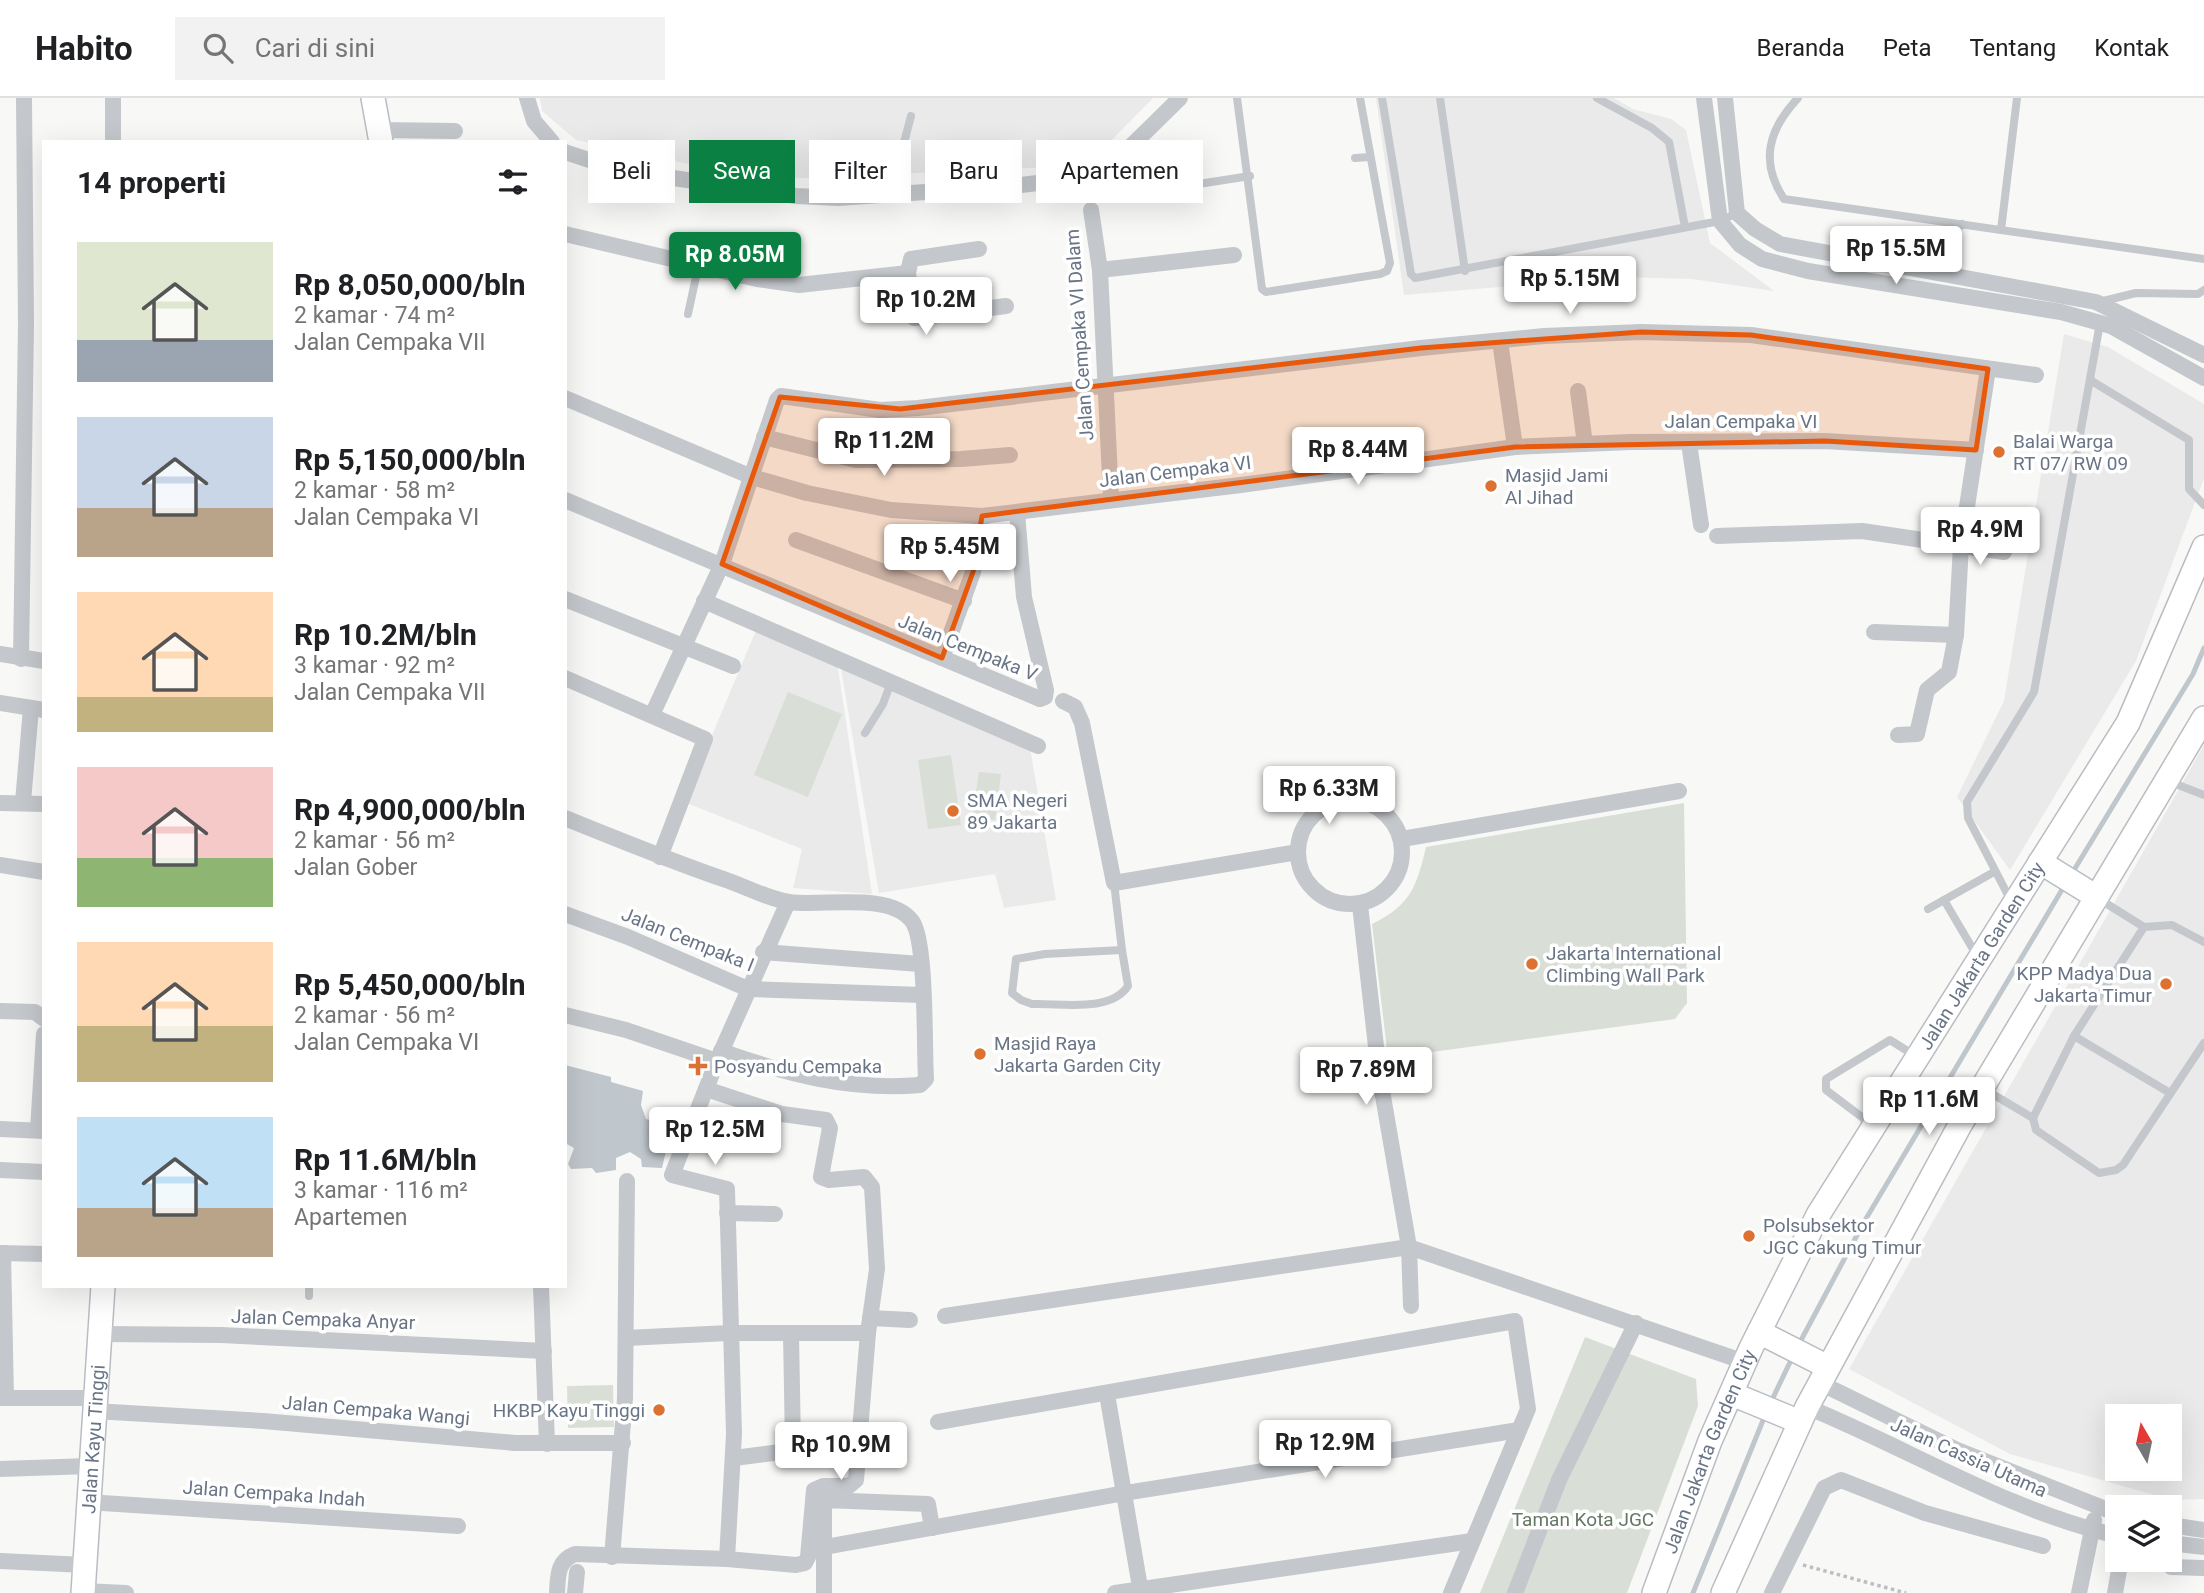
<!DOCTYPE html>
<html lang="id">
<head>
<meta charset="utf-8">
<style>
  :root { --surface:#fff; --page:#f2f2f2; --text:#202124; --muted:#757577; --line:#e0e0e0; --accent:#0b8043 }
  body { margin:0; font-family:Roboto,sans-serif; background:var(--page); color:var(--text); height:100vh; display:flex; flex-direction:column; font-size:26px; white-space:nowrap }
  * { box-sizing:border-box; margin:0 }
  p { font-size:23px; color:var(--muted) }
  .icon { flex:none; width:38px; height:38px; fill:none; stroke:currentColor; stroke-width:2; stroke-linecap:round; stroke-linejoin:round }
  .map { position:relative; flex:1; overflow:hidden }
  .details { position:absolute; left:42px; top:42px; width:525px; height:1148px; display:flex; flex-direction:column; background:var(--surface); border-radius:0px; box-shadow:0 7px 28px #0002 }
  .details>* { flex:none }
  .guide { position:absolute; left:588px; top:42px; width:665px; height:63px; display:flex; gap:14px }
  .needle { width:46px; rotate:351deg }
  .controls { position:absolute; left:2105px; top:1306px; display:grid; gap:14px }
  .controls a { display:grid; place-items:center; width:77px; height:77px; border-radius:0px; background:var(--surface); box-shadow:0 7px 28px #0002; font-size:35px }
  .price { position:absolute; translate:-50% -60px; padding:0 16px; border-radius:7px; background:#fff; color:#222; font-size:23px; line-height:46px; filter:drop-shadow(0 2px 4px #0008) }
  .price::after { content:''; position:absolute; left:50%; top:42px; width:21px; height:16px; margin-left:-10px; background:inherit; clip-path:polygon(0 0,100% 0,50% 100%) }
  .price.selected { background:var(--accent); color:#fff }
  ul { padding:0; list-style:none }
  li { display:flex; align-items:center; gap:21px; height:175px; padding:0 35px }
  li span { display:grid; place-items:center; flex:none; width:196px; height:140px; border-radius:0px; color:#555 }
  li>.icon { margin-inline-start:auto }
  span .icon { width:84px; height:84px; fill:#fffc; stroke-width:1 }
  li b { font-size:30px }
  h2 { display:flex; justify-content:space-between; align-items:center; height:84px; padding:0 35px; font-size:30px }
  .tag { padding:0 24px; border-radius:0px; background:var(--surface); box-shadow:0 7px 28px #0002; font-size:24px; line-height:63px }
  .tag.selected { background:var(--accent); color:#fff }
  header { display:flex; align-items:center; gap:42px; box-sizing:border-box; height:98px; padding:0 35px; background:var(--surface); border-bottom:2px solid var(--line) }
  header strong { font-size:33px }
  nav { display:flex; gap:38px; margin-inline-start:auto; font-size:24px }
  .search { width:490px; height:63px; background:var(--page); display:flex; align-items:center; gap:18px; box-sizing:border-box; padding:0 24px; border-radius:0px; color:var(--muted); font-size:26px }
  .map>svg:first-child { display:block }
  .built { fill:#e9eae9; fill-rule:evenodd }
  .green { fill:#d9dfd7 }
  .water { fill:#bfc6cc }
  .lines { fill:none; stroke-linecap:round; stroke-linejoin:round }
  .stream { stroke:#bfc6cc; stroke-width:5 }
  .secondary-casing { stroke:#b9bcc2; stroke-width:26 }
  .path { stroke:#bcbec1; stroke-width:3.5; stroke-dasharray:3.5 3.5; stroke-linecap:butt }
  .lane { stroke:#c4c7cb; stroke-width:8 }
  .street { stroke:#c4c7cb; stroke-width:16 }
  .secondary { stroke:#fff; stroke-width:23 }
  .marked { fill:#e8590c; fill-opacity:0.2; stroke:#e8590c; stroke-width:5; stroke-linejoin:round }
  .poi-dot { fill:#dd7132; stroke:#fff; stroke-width:2.5 }
  .labels { text-anchor:middle; stroke-width:7; stroke-linejoin:round; paint-order:stroke }
  .street-label { font-size:19px; fill:#697586; stroke:#fff }
  .poi-label { font-size:19px; fill:#697586; stroke:#fff; text-anchor:start }
  .park-label { font-size:19px; fill:#657864; stroke:#fff }
</style>
</head>
<body>
<header>
<strong>Habito</strong>
<div class="search"><svg class="icon" aria-label="search" viewBox="0 0 24 24"><circle cx="10" cy="10" r="6"/><path d="M15 15l6 6"/></svg>Cari di sini</div>
<nav><a>Beranda</a><a>Peta</a><a>Tentang</a><a>Kontak</a></nav>
</header>
<div class="map">
<svg width="2204" height="1495" viewBox="0 0 2204 1495">
  <rect width="100%" height="100%" fill="#f8f9f6"/>
  <g class="built">
    <path d="M 540,0 L 1153,0 L 1100,54 L 1074,68 L 780,81 L 703,69 L 576,42 L 542,13 Z"/>
    <path d="M 1376,0 L 1614,0 L 1633,11 L 1671,21 L 1686,32 L 1710,145 L 1774,193 L 1692,181 L 1619,179 L 1404,197 Z"/>
    <path d="M 2064,236 L 2108,249 L 2204,306 L 2204,380 L 2136,563 L 2010,772 L 1957,699 L 2004,603 Z"/>
    <path d="M 757,530 L 837,564 L 872,796 L 793,790 L 802,751 L 684,704 Z"/>
    <path d="M 840,565 L 1030,650 L 1056,802 L 1004,810 L 995,776 L 879,795 Z"/>
    <path d="M 2204,647 L 2204,1401 L 2172,1402 L 2010,1356 L 1849,1271 ZM 2118,1318 L 2170,1318 L 2170,1370 L 2118,1370 Z"/>
  </g>
  <g class="green">
    <path d="M 788,594 L 842,616 L 808,699 L 754,677 Z"/>
    <path d="M 951,657 L 961,727 L 928,731 L 918,662 Z"/>
    <path d="M 979,674 L 1001,676 L 995,722 L 972,720 Z"/>
    <path d="M 1684,705 L 1687,905 L 1675,921 L 1388,960 L 1372,826 C 1410,808 1417,788 1426,749 Z"/>
    <path d="M 1585,1239 L 1696,1281 L 1698,1308 L 1627,1495 L 1480,1495 Z"/>
    <path d="M 613,1287 L 614,1329 L 568,1330 L 567,1288 Z"/>
  </g>
  <path class="water" d="M 565,967 L 611,979 L 611,984 L 643,993 L 641,1007 L 646,1021 L 672,1028 L 662,1070 L 642,1069 L 641,1061 L 630,1054 L 616,1060 L 616,1072 L 596,1075 L 592,1070 L 571,1071 L 568,1066 L 574,1050 L 565,1045 Z"/>
  <g class="lines">
    <g class="stream">
      <path d="M 2071,777 L 2193,576 L 2204,550"/>
      <path d="M 1799,1246 L 1864,1124 L 2066,785"/>
      <path d="M 1770,1306 L 1793,1258"/>
      <path d="M 1693,1495 L 1766,1315"/>
    </g>
    <g class="secondary-casing">
      <g id="secondary">
        <path d="M 373,0 L 381,44"/>
        <path d="M 2040,764 L 2095,798"/>
        <path d="M 1759,1234 L 1828,1269"/>
        <path d="M 1732,1296 L 1800,1324"/>
        <path id="s1" d="M 83,1495 L 103,1188"/>
        <path id="s2" d="M 1654,1495 L 1710,1343 L 1751,1250 L 1818,1117 L 2128,625 L 2204,449"/>
        <path d="M 1723,1495 L 1807,1309 L 1960,1027 L 2204,620"/>
      </g>
    </g>
    <path class="path" d="M 1803,1467 L 1906,1495"/>
    <g class="lane">
      <path d="M 1237,0 L 1262,191 L 1266,194 L 1380,176 L 1387,173 L 1390,165 L 1360,0"/>
      <path d="M 1382,0 L 1411,176 L 1415,180 L 1720,123 L 1737,115"/>
      <path d="M 1440,0 L 1465,173"/>
      <path d="M 1597,0 L 1652,30 L 1669,44 L 1685,129"/>
      <path d="M 1798,0 C 1769,31 1759,63 1784,101 L 2204,161"/>
      <path d="M 1121,58 L 1141,85 L 1160,92 L 1250,78"/>
      <path d="M 1355,60 L 1370,59"/>
      <path d="M 900,96 L 899,64 L 911,18"/>
      <path d="M 2001,132 L 2017,0"/>
      <path d="M 1867,162 L 1899,140 L 1951,139 L 1962,126"/>
      <path d="M 2099,204 L 2136,195 L 2198,196 L 2204,192"/>
      <path d="M 688,216 L 699,165"/>
      <path d="M 2090,282 L 2189,342 L 2189,391 L 2204,407"/>
      <path d="M 865,635 L 883,606 L 891,584"/>
      <path d="M 2168,683 L 2204,697"/>
      <path d="M 1114,785 L 1122,852 L 1045,856 L 1016,861 L 1012,895 L 1021,902 L 1032,906 C 1062,905 1110,915 1128,888 L 1122,852"/>
      <path d="M 2099,801 L 2144,829"/>
      <path d="M 1944,802 L 1977,858"/>
      <path d="M 2011,803 L 1968,720 L 1967,704 L 2034,594 L 2100,225"/>
      <path d="M 1928,811 L 1994,774"/>
      <path d="M 2204,844 L 2172,827 L 2144,829 L 2074,938 L 2033,1020 L 2036,1032 L 2099,1075 L 2116,1072 L 2123,1067 L 2204,945"/>
      <path d="M 2074,938 L 2170,995"/>
      <path d="M 1984,991 L 2033,1020"/>
      <path d="M 1871,1026 L 1826,992 L 1826,981 L 1890,942 L 1917,959"/>
      <path d="M 309,1198 L 309,1188"/>
    </g>
    <g class="street">
      <path d="M 113,0 L 113,44"/>
      <path d="M 527,0 L 534,23 L 552,44"/>
      <path d="M 1704,0 L 1720,123 L 1740,147 L 1762,161 L 1808,173 L 2061,214 L 2111,228 L 2204,280"/>
      <path d="M 1725,0 L 1737,115 L 1755,131 L 1780,146 L 2096,204 L 2204,257"/>
      <path d="M 379,32 L 455,33"/>
      <path d="M 565,54 L 619,72 L 796,98 L 838,100 L 1013,88 L 1078,80 L 1101,72 L 1121,58 L 1180,0"/>
      <path d="M 1091,112 L 1100,172 L 1111,400"/>
      <path d="M 565,136 L 757,181 L 799,187 L 908,175"/>
      <path d="M 979,151 L 911,161 L 908,175 L 914,220 L 1006,208"/>
      <path d="M 1100,172 L 1234,157"/>
      <path d="M 1500,243 L 1515,349"/>
      <path d="M 1578,293 L 1585,346"/>
      <path d="M 565,300 L 752,379 L 807,395 L 891,412 L 982,418 L 1241,387 L 1515,349 L 1630,344 L 1825,343 L 1976,352"/>
      <path d="M 764,339 L 856,362 L 961,361 L 1010,357"/>
      <path d="M 1689,345 L 1701,427"/>
      <path d="M 565,402 L 1040,601 L 1045,599 L 1046,592 L 1024,499 L 1017,414"/>
      <path d="M 1717,438 L 1862,433 L 2004,454"/>
      <path d="M 796,442 L 964,503"/>
      <path d="M 565,501 L 733,568"/>
      <path d="M 704,503 L 1038,648"/>
      <path d="M 1874,534 L 1956,537"/>
      <path d="M 0,556 L 44,563"/>
      <path d="M 942,560 L 973,474 L 982,418"/>
      <path d="M 21,561 L 26,226 L 24,0"/>
      <path d="M 565,580 L 705,641 L 660,759"/>
      <path d="M 1063,603 L 1075,609 L 1082,625 L 1114,785 L 1298,754"/>
      <path d="M 0,605 L 44,612"/>
      <path d="M 652,617 L 722,466 L 777,302 L 781,298 L 880,312 L 918,310 L 1421,250 L 1544,238 L 1641,234 L 1751,237 L 2036,277"/>
      <path d="M 1898,637 L 1917,636 L 1927,592 L 1949,574 L 1956,537 L 1961,448 L 1988,271"/>
      <circle cx="1350" cy="754" r="52"/>
      <path d="M 23,704 L 31,610"/>
      <path d="M 0,705 L 44,706"/>
      <path d="M 565,720 C 619,742 673,764 729,783 C 748,790 769,801 789,804 C 821,809 889,793 912,823 C 927,843 924,950 926,981 L 920,987 C 850,993 786,976 721,953"/>
      <path d="M 1402,741 L 1679,693"/>
      <path d="M 0,767 L 44,774"/>
      <path d="M 1360,807 L 1379,975 L 1409,1149 L 1411,1208"/>
      <path d="M 565,816 L 628,839 L 748,891 L 922,897"/>
      <path d="M 763,854 L 920,866"/>
      <path d="M 0,913 L 35,914 L 44,921"/>
      <path d="M 565,917 L 626,932 L 717,963 L 788,804"/>
      <path d="M 0,1031 L 44,1033"/>
      <path d="M 38,1032 L 44,936"/>
      <path d="M 0,1072 L 44,1074"/>
      <path d="M 727,1115 L 775,1116"/>
      <path d="M 0,1155 L 44,1156"/>
      <path d="M 3,1155 L 6,1300"/>
      <path d="M 541,1188 L 547,1346"/>
      <path d="M 945,1218 L 1409,1149 L 1745,1264"/>
      <path d="M 870,1220 L 910,1222"/>
      <path d="M 100,1236 L 221,1237 L 544,1253"/>
      <path d="M 626,1240 L 729,1235 L 868,1235 L 877,1171 L 872,1089 L 864,1079 L 829,1082 L 821,1079 L 830,1030 L 826,1022 L 782,1016 L 706,991"/>
      <path d="M 1820,1285 L 1957,1352 L 2118,1416"/>
      <path d="M 1107,1296 L 1141,1495"/>
      <path d="M 0,1300 L 95,1300"/>
      <path d="M 1807,1309 C 1910,1351 2008,1413 2118,1438"/>
      <path d="M 94,1313 L 263,1323 L 515,1345 L 623,1345"/>
      <path d="M 938,1324 L 1515,1223 L 1528,1311 L 1451,1495"/>
      <path d="M 734,1360 L 781,1354 L 793,1348 L 791,1235"/>
      <path d="M 0,1371 L 90,1368"/>
      <path d="M 87,1404 L 458,1428"/>
      <path d="M 2170,1427 L 2204,1432"/>
      <path d="M 2170,1445 L 2204,1449"/>
      <path d="M 825,1449 L 1125,1395 L 1519,1332"/>
      <path d="M 612,1459 L 625,1300 L 627,1083"/>
      <path d="M 727,1461 L 796,1467 L 805,1465 L 808,1459 L 814,1392 L 823,1388 L 849,1388 L 856,1382 L 868,1235"/>
      <path d="M 0,1463 L 85,1467"/>
      <path d="M 2171,1469 L 2204,1470"/>
      <path d="M 83,1493 L 126,1495"/>
      <path d="M 557,1495 C 558,1478 557,1463 575,1456 L 727,1461 L 734,1336 L 727,1091 L 672,1077 L 717,963"/>
      <path d="M 575,1495 L 577,1474"/>
      <path d="M 824,1495 L 824,1402 L 928,1406 L 932,1430"/>
      <path d="M 1115,1495 L 1472,1443"/>
      <path d="M 1515,1495 L 1559,1382 L 1636,1225"/>
      <path d="M 1772,1495 L 1824,1390 L 1841,1382 L 1925,1415 L 2043,1448"/>
      <path d="M 2079,1495 L 2094,1422"/>
      <path d="M 2115,1495 L 2121,1461"/>
    </g>
    <use href="#secondary" class="secondary"/>
  </g>
  <path class="marked" d="M 1641,234 L 1751,237 L 1988,271 L 1976,352 L 1825,343 L 1515,349 L 982,418 L 973,474 L 942,560 L 722,466 L 780,299 L 900,311 L 1421,250 Z"/>
  <g class="poi-dot">
    <circle cx="1999" cy="354" r="7"/>
    <circle cx="1491" cy="388" r="7"/>
    <circle cx="953" cy="713" r="7"/>
    <circle cx="1532" cy="866" r="7"/>
    <circle cx="2166" cy="886" r="7"/>
    <circle cx="980" cy="956" r="7"/>
    <path d="M694.5 957.5h7v7h7v7h-7v7h-7v-7h-7v-7h7z"/>
    <circle cx="1749" cy="1138" r="7"/>
    <circle cx="659" cy="1312" r="7"/>
  </g>
  <g class="labels">
    <g class="street-label">
      <text transform="translate(1079 237) rotate(-94)" y="7">Jalan Cempaka VI Dalam</text>
      <text x="1741" y="330">Jalan Cempaka VI</text>
      <text transform="translate(1175 373) rotate(-7)" y="7">Jalan Cempaka VI</text>
      <text transform="translate(968 549) rotate(22)" y="7">Jalan Cempaka V</text>
      <text transform="translate(688 841) rotate(22)" y="7">Jalan Cempaka I</text>
      <text dy="7" stroke="none"><textPath href="#s2" startOffset="719">Jalan Jakarta Garden City</textPath></text>
      <text transform="translate(323 1221) rotate(2)" y="7">Jalan Cempaka Anyar</text>
      <text transform="translate(376 1312) rotate(5)" y="7">Jalan Cempaka Wangi</text>
      <text dy="7" stroke="none"><textPath href="#s1" startOffset="154">Jalan Kayu Tinggi</textPath></text>
      <text dy="7" stroke="none"><textPath href="#s2" startOffset="152">Jalan Jakarta Garden City</textPath></text>
      <text transform="translate(1969 1359) rotate(24)" y="7">Jalan Cassia Utama</text>
      <text transform="translate(274 1395) rotate(4)" y="7">Jalan Cempaka Indah</text>
    </g>
    <g class="poi-label">
      <text x="2013" y="350">Balai Warga<tspan x="2013" dy="22">RT 07/ RW 09</tspan></text>
      <text x="1505" y="384">Masjid Jami<tspan x="1505" dy="22">Al Jihad</tspan></text>
      <text x="967" y="709">SMA Negeri<tspan x="967" dy="22">89 Jakarta</tspan></text>
      <text x="1546" y="862">Jakarta International<tspan x="1546" dy="22">Climbing Wall Park</tspan></text>
      <text x="2152" y="882" text-anchor="end">KPP Madya Dua<tspan x="2152" dy="22">Jakarta Timur</tspan></text>
      <text x="994" y="952">Masjid Raya<tspan x="994" dy="22">Jakarta Garden City</tspan></text>
      <text x="714" y="975">Posyandu Cempaka</text>
      <text x="1763" y="1134">Polsubsektor<tspan x="1763" dy="22">JGC Cakung Timur</tspan></text>
      <text x="645" y="1319" text-anchor="end">HKBP Kayu Tinggi</text>
    </g>
    <g class="park-label">
      <text x="1583" y="1428">Taman Kota JGC</text>
    </g>
  </g>
</svg>
<div class="controls">
<a><svg class="needle" viewBox="-14 -14 28 28"><path d="M0-13l5 13h-10z" fill="#e53935"/><path d="M0 13l5-13h-10z" fill="#757577"/></svg></a>
<a><svg class="icon" aria-label="layers" viewBox="0 0 24 24"><path d="M12 4l9 5-9 5-9-5zM3 14l9 5 9-5"/></svg></a>
</div>
<b class="price" style="left:1896px;top:188px">Rp 15.5M</b>
<b class="price selected" style="left:735px;top:194px">Rp 8.05M</b>
<b class="price" style="left:1570px;top:218px">Rp 5.15M</b>
<b class="price" style="left:926px;top:239px">Rp 10.2M</b>
<b class="price" style="left:884px;top:380px">Rp 11.2M</b>
<b class="price" style="left:1358px;top:389px">Rp 8.44M</b>
<b class="price" style="left:1980px;top:469px">Rp 4.9M</b>
<b class="price" style="left:950px;top:486px">Rp 5.45M</b>
<b class="price" style="left:1329px;top:728px">Rp 6.33M</b>
<b class="price" style="left:1366px;top:1009px">Rp 7.89M</b>
<b class="price" style="left:1929px;top:1039px">Rp 11.6M</b>
<b class="price" style="left:715px;top:1069px">Rp 12.5M</b>
<b class="price" style="left:1325px;top:1382px">Rp 12.9M</b>
<b class="price" style="left:841px;top:1384px">Rp 10.9M</b>
<div class="guide">
<a class="tag">Beli</a>
<a class="tag selected">Sewa</a>
<a class="tag">Filter</a>
<a class="tag">Baru</a>
<a class="tag">Apartemen</a>
</div>
<section class="details">
<h2>14 properti<svg class="icon" aria-label="filters" viewBox="0 0 24 24"><path d="M4 7h16M4 17h16"/><circle cx="9" cy="7" r="2"/><circle cx="15" cy="17" r="2"/></svg></h2>
<ul>
<li><span style="background:linear-gradient(#dfe7d0 70%,#9aa5b1 0)"><svg class="icon" aria-label="home" viewBox="0 0 24 24"><path d="M3 11l9-7 9 7M6 9v11h12V9"/></svg></span><div><b>Rp 8,050,000/bln</b><p>2 kamar · 74 m²</p><p>Jalan Cempaka VII</p></div></li>
<li><span style="background:linear-gradient(#c9d6e8 65%,#b9a48a 0)"><svg class="icon" aria-label="home" viewBox="0 0 24 24"><path d="M3 11l9-7 9 7M6 9v11h12V9"/></svg></span><div><b>Rp 5,150,000/bln</b><p>2 kamar · 58 m²</p><p>Jalan Cempaka VI</p></div></li>
<li><span style="background:linear-gradient(#ffd9b3 75%,#c2b280 0)"><svg class="icon" aria-label="home" viewBox="0 0 24 24"><path d="M3 11l9-7 9 7M6 9v11h12V9"/></svg></span><div><b>Rp 10.2M/bln</b><p>3 kamar · 92 m²</p><p>Jalan Cempaka VII</p></div></li>
<li><span style="background:linear-gradient(#f6c9c9 65%,#8fb573 0)"><svg class="icon" aria-label="home" viewBox="0 0 24 24"><path d="M3 11l9-7 9 7M6 9v11h12V9"/></svg></span><div><b>Rp 4,900,000/bln</b><p>2 kamar · 56 m²</p><p>Jalan Gober</p></div></li>
<li><span style="background:linear-gradient(#ffd9b3 60%,#c2b280 0)"><svg class="icon" aria-label="home" viewBox="0 0 24 24"><path d="M3 11l9-7 9 7M6 9v11h12V9"/></svg></span><div><b>Rp 5,450,000/bln</b><p>2 kamar · 56 m²</p><p>Jalan Cempaka VI</p></div></li>
<li><span style="background:linear-gradient(#bfe0f5 65%,#b9a48a 0)"><svg class="icon" aria-label="home" viewBox="0 0 24 24"><path d="M3 11l9-7 9 7M6 9v11h12V9"/></svg></span><div><b>Rp 11.6M/bln</b><p>3 kamar · 116 m²</p><p>Apartemen</p></div></li>
</ul>
</section>
</div>
</body>
</html>
